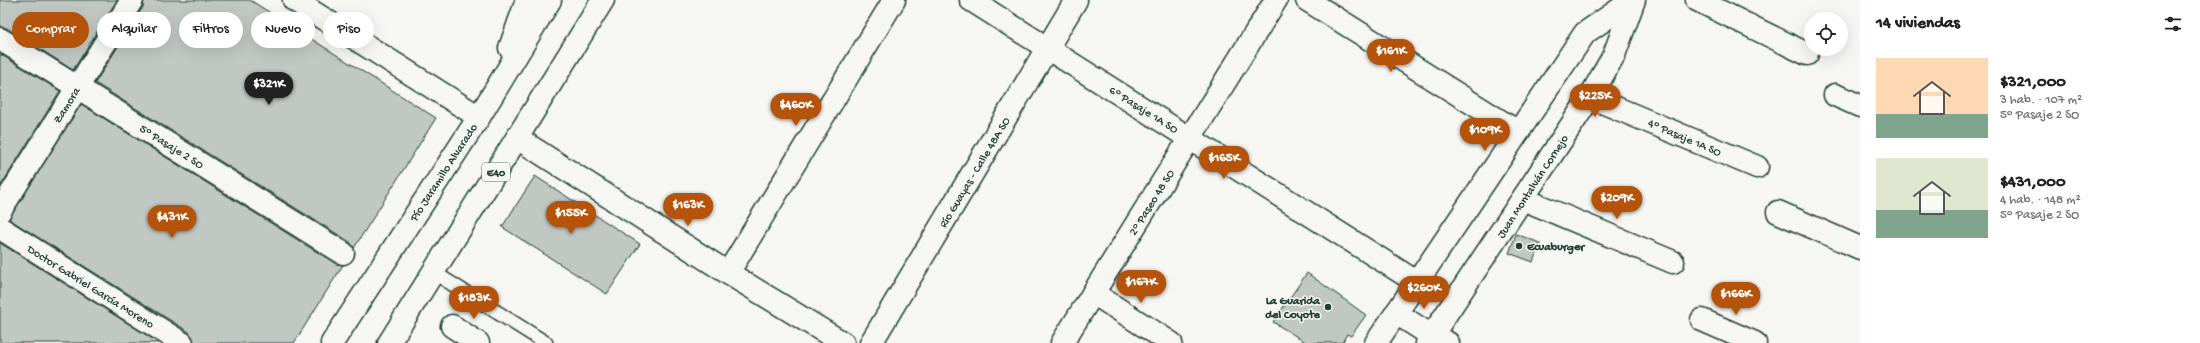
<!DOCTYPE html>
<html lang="es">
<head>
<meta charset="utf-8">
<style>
  :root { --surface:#fff; --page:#f6f6f6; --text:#202124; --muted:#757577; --accent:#b45309 }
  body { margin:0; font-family:"Gochi Hand",sans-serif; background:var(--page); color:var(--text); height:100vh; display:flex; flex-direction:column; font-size:15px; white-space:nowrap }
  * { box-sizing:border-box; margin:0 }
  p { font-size:13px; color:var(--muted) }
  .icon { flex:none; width:22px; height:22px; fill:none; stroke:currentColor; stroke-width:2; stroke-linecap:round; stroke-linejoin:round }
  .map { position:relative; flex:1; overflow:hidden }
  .side { display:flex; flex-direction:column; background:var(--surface); width:340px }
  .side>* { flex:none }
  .banner { position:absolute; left:12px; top:12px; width:380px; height:36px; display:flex; gap:8px }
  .buttons { position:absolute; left:1804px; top:12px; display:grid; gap:8px }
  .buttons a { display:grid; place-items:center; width:44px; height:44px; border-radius:50%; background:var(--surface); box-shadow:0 4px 16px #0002; font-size:20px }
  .price { position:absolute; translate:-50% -34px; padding:0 9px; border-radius:14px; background:var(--accent); color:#fff; font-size:13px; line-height:26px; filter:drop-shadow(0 1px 2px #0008) }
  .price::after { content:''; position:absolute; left:50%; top:24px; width:12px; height:9px; margin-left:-6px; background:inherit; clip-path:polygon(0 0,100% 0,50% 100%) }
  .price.on { background:#222; color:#fff }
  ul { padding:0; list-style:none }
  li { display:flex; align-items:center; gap:12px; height:100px; padding:0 16px }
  li span { display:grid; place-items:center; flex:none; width:112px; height:80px; border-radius:0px; color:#555 }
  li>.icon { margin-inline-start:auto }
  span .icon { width:48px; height:48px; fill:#fffc; stroke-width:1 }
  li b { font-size:17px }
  h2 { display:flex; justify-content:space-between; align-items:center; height:48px; padding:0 16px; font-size:17px }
  .chip { padding:0 14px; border-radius:18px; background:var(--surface); box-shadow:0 4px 16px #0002; font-size:14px; line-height:36px }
  .chip.on { background:var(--accent); color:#fff }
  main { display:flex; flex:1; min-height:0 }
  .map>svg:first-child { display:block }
  .building { fill:#c1c8c3; stroke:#1f3d34 }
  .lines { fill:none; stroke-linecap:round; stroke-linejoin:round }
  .lane-casing { stroke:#1f3d34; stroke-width:16 }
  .street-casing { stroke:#1f3d34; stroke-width:25 }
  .secondary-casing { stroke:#1f3d34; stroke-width:25 }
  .highway-casing { stroke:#1f3d34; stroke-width:25 }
  .lane { stroke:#f6f6f2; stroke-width:13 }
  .street { stroke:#f6f6f2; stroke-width:22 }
  .secondary { stroke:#f6f6f2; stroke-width:22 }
  .highway { stroke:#f6f6f2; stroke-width:22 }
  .poi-dot { fill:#1f3d34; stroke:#f6f6f2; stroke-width:1.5 }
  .labels { text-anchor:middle; stroke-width:3; stroke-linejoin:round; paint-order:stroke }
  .shield { fill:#f6f6f2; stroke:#60746d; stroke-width:1 }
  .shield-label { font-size:11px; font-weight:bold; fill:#1f3d34 }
  .street-label { font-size:12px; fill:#1f3d34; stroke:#f6f6f2 }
  .poi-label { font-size:12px; font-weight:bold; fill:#1f3d34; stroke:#f6f6f2; text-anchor:start }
</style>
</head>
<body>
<main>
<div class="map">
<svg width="1860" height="343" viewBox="0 0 1860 343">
  <rect width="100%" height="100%" fill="#f6f6f2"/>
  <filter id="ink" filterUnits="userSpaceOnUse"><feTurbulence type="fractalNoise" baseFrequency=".025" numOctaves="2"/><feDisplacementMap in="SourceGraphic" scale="8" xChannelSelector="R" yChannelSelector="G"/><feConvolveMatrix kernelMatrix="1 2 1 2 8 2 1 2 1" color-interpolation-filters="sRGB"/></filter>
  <g filter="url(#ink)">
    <g class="building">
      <path d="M 0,0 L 117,0 L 73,70 L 7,28 L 0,27 Z"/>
      <path d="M 144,0 L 250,0 L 436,118 L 354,248 L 350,242 L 95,83 L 143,7 Z"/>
      <path d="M 0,54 L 60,91 L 0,187 Z"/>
      <path d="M 81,104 L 336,264 L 343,265 L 294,343 L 194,343 L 189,332 L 9,219 Z"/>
      <path d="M 535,176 L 640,244 L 607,294 L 502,227 Z"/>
      <path d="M 1516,234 L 1540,243 L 1533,262 L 1509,253 Z"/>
      <path d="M 0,243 L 159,343 L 0,343 Z"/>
      <path d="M 1307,273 L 1366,315 L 1351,336 L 1347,334 L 1342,343 L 1307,343 L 1273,322 Z"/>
    </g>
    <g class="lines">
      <g class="lane-casing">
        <path id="lane" d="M 433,272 L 546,343"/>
      </g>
      <g class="street-casing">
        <g id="street">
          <path d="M 971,0 L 1418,283"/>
          <path d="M 1307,0 L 1518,132"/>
          <path d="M 1697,0 L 1807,54"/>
          <path d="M 0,39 L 343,253"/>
          <path d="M 1835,95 L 1860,106"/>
          <path d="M 1590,97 L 1757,167"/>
          <path d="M 1523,199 L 1673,262"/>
          <path d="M 0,211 L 132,0"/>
          <path d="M 1778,212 L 1860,248"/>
          <path d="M 0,228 L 182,343"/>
          <path d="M 728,273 L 894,0"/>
          <path d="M 1093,293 L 1171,343"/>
          <path d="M 1702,320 L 1755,343"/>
          <path d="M 452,326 L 478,343"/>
          <path d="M 871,343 L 1076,0"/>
          <path d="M 1062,343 L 1276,0"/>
        </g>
      </g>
      <g class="secondary-casing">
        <g id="secondary">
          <path d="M 294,0 L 479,117"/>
          <path d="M 517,138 L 728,273 L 843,343"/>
          <path d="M 1396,313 L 1432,336 L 1448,343"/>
          <path d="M 1376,343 L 1585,33 L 1633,0"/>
          <path d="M 1427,343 L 1590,97 L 1614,55 L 1634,0"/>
        </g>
      </g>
      <g class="highway-casing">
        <g id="highway">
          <path d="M 510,48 L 527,0"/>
          <path d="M 332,343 L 479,117 L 550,0"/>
          <path d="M 389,343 L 603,0"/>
        </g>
      </g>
      <use href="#lane" class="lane"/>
      <use href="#street" class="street"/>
      <use href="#secondary" class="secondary"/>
      <use href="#highway" class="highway"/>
    </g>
  </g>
  <g class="poi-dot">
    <circle cx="1519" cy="246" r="4"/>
    <circle cx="1328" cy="307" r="4"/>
  </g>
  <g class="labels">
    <rect class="shield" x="482" y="163" width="28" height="18" rx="3"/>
    <g class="shield-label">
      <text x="496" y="176">E40</text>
    </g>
    <g class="street-label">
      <text transform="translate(66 105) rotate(-58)" y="4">Zamora</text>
      <text transform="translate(1144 109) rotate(32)" y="4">6° Pasaje 1A SO</text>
      <text transform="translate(1685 137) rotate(23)" y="4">4° Pasaje 1A SO</text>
      <text transform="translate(172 146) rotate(32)" y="4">5° Pasaje 2 SO</text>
      <text transform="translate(443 172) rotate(-57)" y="4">Pío Jaramillo Alvarado</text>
      <text transform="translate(974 172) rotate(-59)" y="4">Río Guayas - Calle 48A SO</text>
      <text transform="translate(1532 186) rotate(-57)" y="4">Juan Montalván Cornejo</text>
      <text transform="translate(1151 202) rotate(-58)" y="4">2° Paseo 48 SO</text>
      <text transform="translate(91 286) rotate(32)" y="4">Doctor Gabriel García Moreno</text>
    </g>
    <g class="poi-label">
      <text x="1527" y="250">Ecuaburger</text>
      <text x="1320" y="304" text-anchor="end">La Guarida<tspan x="1320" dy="14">del Coyote</tspan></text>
    </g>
  </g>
</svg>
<div class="buttons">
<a><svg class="icon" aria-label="locate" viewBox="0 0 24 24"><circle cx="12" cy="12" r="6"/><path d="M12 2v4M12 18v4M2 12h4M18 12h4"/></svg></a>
</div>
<b class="price" style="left:1391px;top:73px">$161K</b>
<b class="price on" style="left:269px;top:106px">$321K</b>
<b class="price" style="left:1595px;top:118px">$225K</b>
<b class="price" style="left:796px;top:127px">$460K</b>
<b class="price" style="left:1485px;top:152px">$109K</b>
<b class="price" style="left:1224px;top:180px">$165K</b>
<b class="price" style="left:1617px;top:220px">$209K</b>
<b class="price" style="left:688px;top:227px">$163K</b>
<b class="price" style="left:571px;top:235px">$155K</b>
<b class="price" style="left:172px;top:239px">$431K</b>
<b class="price" style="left:1141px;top:304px">$167K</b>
<b class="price" style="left:1424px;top:310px">$260K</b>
<b class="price" style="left:1736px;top:316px">$166K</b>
<b class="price" style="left:474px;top:320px">$183K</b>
<div class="banner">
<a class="chip on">Comprar</a>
<a class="chip">Alquilar</a>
<a class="chip">Filtros</a>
<a class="chip">Nuevo</a>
<a class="chip">Piso</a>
</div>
</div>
<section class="side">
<h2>14 viviendas<svg class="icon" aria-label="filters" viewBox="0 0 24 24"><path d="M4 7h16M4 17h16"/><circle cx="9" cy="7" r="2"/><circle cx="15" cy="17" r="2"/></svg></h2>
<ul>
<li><span style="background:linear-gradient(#ffd9b3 70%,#7fa58c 0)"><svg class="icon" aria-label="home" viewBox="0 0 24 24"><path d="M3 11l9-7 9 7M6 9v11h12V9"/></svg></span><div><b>$321,000</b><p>3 hab. · 107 m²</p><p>5° Pasaje 2 SO</p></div></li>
<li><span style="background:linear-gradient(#dfe7d0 65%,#7fa58c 0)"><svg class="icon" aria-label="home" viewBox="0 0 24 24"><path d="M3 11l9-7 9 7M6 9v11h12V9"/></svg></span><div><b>$431,000</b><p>4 hab. · 148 m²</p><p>5° Pasaje 2 SO</p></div></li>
</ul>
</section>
</main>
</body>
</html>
